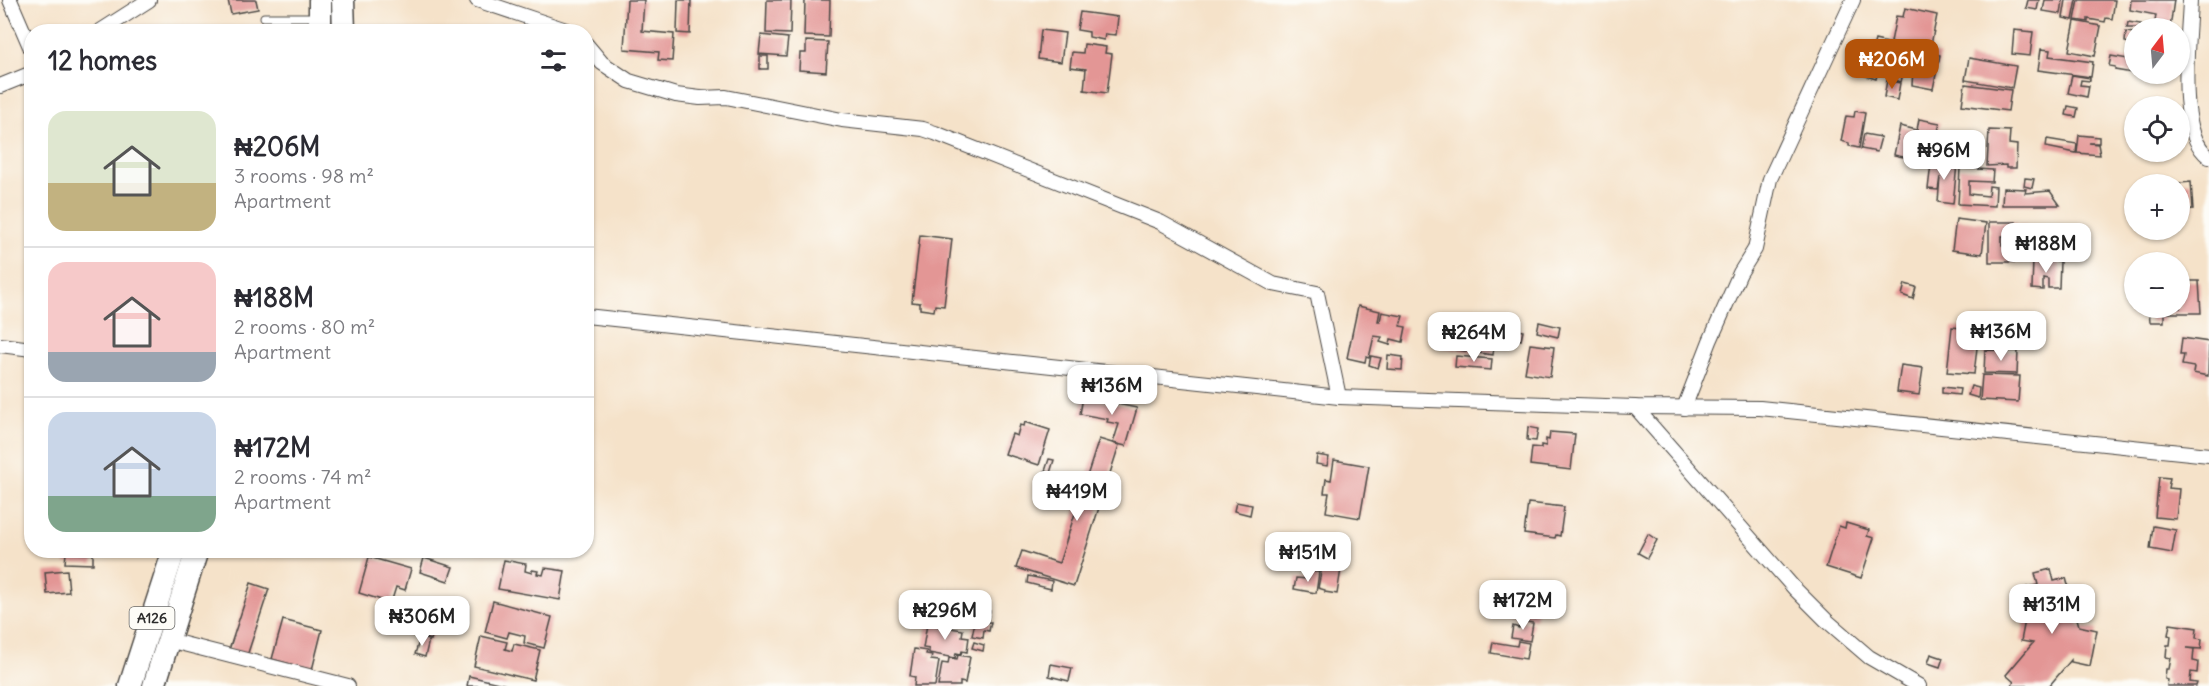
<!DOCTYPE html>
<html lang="en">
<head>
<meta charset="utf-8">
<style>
  :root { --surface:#fff; --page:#f2f2f3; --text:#2b2b33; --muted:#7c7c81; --line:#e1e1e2; --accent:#b45309 }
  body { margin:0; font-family:Delius,sans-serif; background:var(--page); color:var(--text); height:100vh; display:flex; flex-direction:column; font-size:22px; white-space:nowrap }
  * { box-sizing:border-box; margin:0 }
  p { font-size:20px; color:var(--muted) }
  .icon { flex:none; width:33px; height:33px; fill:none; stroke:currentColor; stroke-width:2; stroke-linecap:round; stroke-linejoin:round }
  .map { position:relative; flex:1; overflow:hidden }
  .sheet { position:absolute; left:24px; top:24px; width:570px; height:534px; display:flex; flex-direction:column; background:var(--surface); border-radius:24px; box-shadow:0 2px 4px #0004 }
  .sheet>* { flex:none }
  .needle { width:39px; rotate:16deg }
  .fabs { position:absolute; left:2124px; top:18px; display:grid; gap:12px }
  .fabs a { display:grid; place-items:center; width:66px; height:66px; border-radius:50%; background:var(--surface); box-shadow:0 2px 4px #0004; font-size:30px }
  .price { position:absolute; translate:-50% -51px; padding:0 14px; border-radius:12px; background:#fff; color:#222; font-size:20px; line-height:39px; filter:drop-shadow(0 2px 3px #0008) }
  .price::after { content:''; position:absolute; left:50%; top:36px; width:18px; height:14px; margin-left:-9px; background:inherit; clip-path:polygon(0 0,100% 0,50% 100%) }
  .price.on { background:var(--accent); color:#fff }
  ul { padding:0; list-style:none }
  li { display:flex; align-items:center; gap:18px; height:150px; padding:0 24px }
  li+li { border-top:2px solid var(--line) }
  li span { display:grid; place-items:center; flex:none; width:168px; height:120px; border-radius:18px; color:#555 }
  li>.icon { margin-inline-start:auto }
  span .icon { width:72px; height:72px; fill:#fffc; stroke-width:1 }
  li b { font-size:26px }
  h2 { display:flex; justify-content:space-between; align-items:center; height:72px; padding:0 24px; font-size:26px }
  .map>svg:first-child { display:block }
  .building { fill:#e39695 }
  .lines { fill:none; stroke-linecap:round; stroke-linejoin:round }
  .service-casing { stroke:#494643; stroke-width:9 }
  .minor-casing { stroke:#494643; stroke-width:16 }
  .trunk-casing { stroke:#494643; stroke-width:25 }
  .service { stroke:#fff; stroke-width:7 }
  .minor { stroke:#fff; stroke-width:14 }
  .trunk { stroke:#fff; stroke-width:22 }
  .labels { text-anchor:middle; stroke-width:6; stroke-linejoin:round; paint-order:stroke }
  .shield { fill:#fdfcf7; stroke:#6a6a68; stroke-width:1.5 }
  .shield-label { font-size:14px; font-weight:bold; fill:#2b2b2b }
</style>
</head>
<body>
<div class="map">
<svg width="2209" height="686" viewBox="0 0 2209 686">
  <rect width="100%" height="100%" fill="#fdfcf7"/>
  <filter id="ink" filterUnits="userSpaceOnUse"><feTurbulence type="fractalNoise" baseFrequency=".0167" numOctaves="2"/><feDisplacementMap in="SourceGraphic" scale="12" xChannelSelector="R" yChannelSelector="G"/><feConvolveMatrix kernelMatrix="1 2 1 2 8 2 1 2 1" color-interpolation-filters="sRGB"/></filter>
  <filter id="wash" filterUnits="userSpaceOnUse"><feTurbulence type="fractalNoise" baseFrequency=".008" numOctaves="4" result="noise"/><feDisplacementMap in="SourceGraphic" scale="24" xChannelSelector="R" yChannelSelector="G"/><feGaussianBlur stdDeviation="1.35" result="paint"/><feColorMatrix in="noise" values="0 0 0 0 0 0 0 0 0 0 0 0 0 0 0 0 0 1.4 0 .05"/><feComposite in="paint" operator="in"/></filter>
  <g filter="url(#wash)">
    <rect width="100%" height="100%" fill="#f5e2c9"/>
    <g id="blocks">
      <g class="building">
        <path d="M 228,0 L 256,0 L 258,9 L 231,14 Z"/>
        <path d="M 627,0 L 644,0 L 642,31 L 674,34 L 672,61 L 658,60 L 659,52 L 624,49 Z"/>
        <path d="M 678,0 L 691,0 L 690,34 L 677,33 Z"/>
        <path d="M 767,0 L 791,0 L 790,34 L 766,33 Z"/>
        <path d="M 805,0 L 830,0 L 829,37 L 804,36 Z"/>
        <path d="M 2028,0 L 2039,0 L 2037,10 L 2026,8 Z"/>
        <path d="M 2045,0 L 2063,0 L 2061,14 L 2043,11 Z"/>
        <path d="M 2066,0 L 2077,0 L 2073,20 L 2063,18 Z"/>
        <path d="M 2079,0 L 2115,0 L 2112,19 L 2106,18 L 2105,22 L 2088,19 L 2088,22 L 2075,20 Z"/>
        <path d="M 2131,0 L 2174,0 L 2170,28 L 2154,28 L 2156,15 L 2130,10 Z"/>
        <path d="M 1905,8 L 1937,15 L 1930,50 L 1891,42 L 1896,16 L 1903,17 Z"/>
        <path d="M 1080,12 L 1118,17 L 1116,35 L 1105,34 L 1104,40 L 1089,37 L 1089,32 L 1077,30 Z"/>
        <path d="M 2075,21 L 2101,26 L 2095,56 L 2069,51 Z"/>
        <path d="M 2128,22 L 2141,24 L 2140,28 L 2127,28 Z"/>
        <path d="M 1041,30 L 1065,33 L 1061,62 L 1038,59 Z"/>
        <path d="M 2014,30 L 2033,32 L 2030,56 L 2012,54 Z"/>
        <path d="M 2126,32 L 2134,33 L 2134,44 L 2125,42 Z"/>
        <path d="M 761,35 L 788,38 L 786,56 L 759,54 Z"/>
        <path d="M 1875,40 L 1909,48 L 1906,63 L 1897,61 L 1898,57 L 1872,51 Z"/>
        <path d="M 806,41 L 828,42 L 826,72 L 799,70 L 800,53 L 806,53 Z"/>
        <path d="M 1084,44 L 1106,47 L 1105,53 L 1112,54 L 1107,93 L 1084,90 L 1086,69 L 1070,67 L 1072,52 L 1083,53 Z"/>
        <path d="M 2041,49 L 2050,50 L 2049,56 L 2093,62 L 2091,77 L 2038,70 Z"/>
        <path d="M 1919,50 L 1940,55 L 1933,89 L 1912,85 L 1913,70 L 1909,69 L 1912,55 L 1918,56 Z"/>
        <path d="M 1870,53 L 1882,56 L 1876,79 L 1863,75 Z"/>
        <rect x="760" y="56" width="8" height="13"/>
        <path d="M 2111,56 L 2134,60 L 2132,73 L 2115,70 L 2115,67 L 2109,66 Z"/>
        <path d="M 1969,58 L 2016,66 L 2012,88 L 1965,80 Z"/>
        <path d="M 1894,62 L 1905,65 L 1901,82 L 1890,79 Z"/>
        <path d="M 2072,75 L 2090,78 L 2090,81 L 2081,80 L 2080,85 L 2089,86 L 2087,97 L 2068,93 Z"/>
        <path d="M 1887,80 L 1900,83 L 1897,100 L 1884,97 Z"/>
        <path d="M 1965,84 L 2011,90 L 2008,111 L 1962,105 Z"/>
        <path d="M 2068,106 L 2078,108 L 2076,117 L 2066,115 Z"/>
        <path d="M 1855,111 L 1865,113 L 1859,148 L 1849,146 L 1849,143 L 1841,141 L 1846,116 L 1854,117 Z"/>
        <path d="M 1919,119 L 1940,123 L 1931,163 L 1894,155 L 1900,126 L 1917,130 Z"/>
        <path d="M 1989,130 L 2010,131 L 2009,144 L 2017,145 L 2016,168 L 2006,168 L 2006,165 L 1987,166 Z"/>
        <path d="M 1864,134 L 1881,137 L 1877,152 L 1861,149 Z"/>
        <path d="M 2079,135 L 2099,137 L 2099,143 L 2089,143 L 2098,144 L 2100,155 L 2077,153 Z"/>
        <path d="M 2047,139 L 2077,144 L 2076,153 L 2046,147 Z"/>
        <path d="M 1942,162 L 1957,164 L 1953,204 L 1938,202 L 1940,177 L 1938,190 L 1928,189 L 1931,164 L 1942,165 Z"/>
        <path d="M 1960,168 L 1993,170 L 1992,182 L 1969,181 L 1969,194 L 1988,196 L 1989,186 L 1996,187 L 1995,206 L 1958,204 Z"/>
        <path d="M 2025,178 L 2034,179 L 2032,188 L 2024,186 Z"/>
        <path d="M 2191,182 L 2193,209 L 2181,210 L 2180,183 Z"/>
        <path d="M 2003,188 L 2026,189 L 2025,193 L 2050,191 L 2060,205 L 2002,205 Z"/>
        <path d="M 1956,219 L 1986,223 L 1982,254 L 1952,250 Z"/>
        <path d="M 1989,222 L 2016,222 L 2016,225 L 2026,225 L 2026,236 L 2002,236 L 2002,245 L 2026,245 L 2026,256 L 2018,256 L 2018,262 L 1989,262 Z"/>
        <path d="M 920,235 L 952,239 L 944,306 L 935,305 L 934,311 L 920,309 L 920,303 L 912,302 Z"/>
        <path d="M 2033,260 L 2060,261 L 2059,288 L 2048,288 L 2048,279 L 2043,278 L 2043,290 L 2032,289 Z"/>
        <path d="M 2180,281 L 2199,281 L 2201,313 L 2166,313 L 2166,308 L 2180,308 Z"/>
        <path d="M 1905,284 L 1916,287 L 1913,299 L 1902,295 Z"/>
        <path d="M 1358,306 L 1380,311 L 1378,321 L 1380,321 L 1382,312 L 1403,316 L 1400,326 L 1406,327 L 1403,342 L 1391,339 L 1390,345 L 1380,342 L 1382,337 L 1374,336 L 1369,358 L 1366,357 L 1365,362 L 1347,358 Z"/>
        <path d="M 2149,310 L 2164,310 L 2164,322 L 2150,322 Z"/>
        <path d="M 1539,322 L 1560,327 L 1558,337 L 1537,332 Z"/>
        <path d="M 1445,327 L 1462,332 L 1457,350 L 1440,346 Z"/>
        <path d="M 1505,327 L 1523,331 L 1521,340 L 1503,336 Z"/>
        <path d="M 1952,327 L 1979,330 L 1974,374 L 1947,372 Z"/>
        <path d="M 1462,331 L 1495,336 L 1493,355 L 1479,353 L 1480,343 L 1474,342 L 1472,352 L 1459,350 Z"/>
        <path d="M 2182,338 L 2209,342 L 2208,376 L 2193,373 L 2194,367 L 2182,365 L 2184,355 L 2180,355 Z"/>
        <path d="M 1530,344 L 1554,347 L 1550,377 L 1525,373 Z"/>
        <path d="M 1985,350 L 2018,351 L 2017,374 L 1984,373 Z"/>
        <path d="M 1388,355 L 1403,357 L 1402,370 L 1387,369 Z"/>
        <path d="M 1371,356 L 1381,358 L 1378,368 L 1369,365 Z"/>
        <path d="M 1456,356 L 1492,359 L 1491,370 L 1455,367 Z"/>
        <path d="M 1901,365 L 1923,368 L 1919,395 L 1897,392 Z"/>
        <path d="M 1982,375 L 2020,376 L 2018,402 L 1980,400 Z"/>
        <path d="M 1971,386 L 1979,388 L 1978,398 L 1968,395 Z"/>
        <path d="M 1942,387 L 1960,389 L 1959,395 L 1942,393 Z"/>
        <path d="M 1083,397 L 1137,408 L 1126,446 L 1113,443 L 1119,424 L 1107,422 L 1108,419 L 1080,414 Z"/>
        <path d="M 1025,422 L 1050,430 L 1039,465 L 1005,454 L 1012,434 L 1017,436 L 1020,425 L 1024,426 Z"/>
        <path d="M 1528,427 L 1538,429 L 1536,441 L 1527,440 Z"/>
        <path d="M 1550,432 L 1575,434 L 1571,470 L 1530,465 L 1532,447 L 1541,448 L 1541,445 L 1546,446 L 1546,439 L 1549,440 Z"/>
        <path d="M 1099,439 L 1119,445 L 1074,586 L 1016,568 L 1022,551 L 1059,563 Z"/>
        <path d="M 1317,455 L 1329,457 L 1327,466 L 1316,464 Z"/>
        <path d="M 1049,459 L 1054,460 L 1050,473 L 1045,471 Z"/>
        <path d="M 1334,460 L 1369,466 L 1360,518 L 1326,512 L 1329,493 L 1324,493 L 1326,479 L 1331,480 Z"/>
        <path d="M 2159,477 L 2170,478 L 2168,488 L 2179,489 L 2176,519 L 2155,517 Z"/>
        <path d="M 1236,502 L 1252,505 L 1250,515 L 1234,511 Z"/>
        <path d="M 1528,503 L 1564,507 L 1560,536 L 1556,535 L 1555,538 L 1524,534 Z"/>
        <path d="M 1846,523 L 1869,530 L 1867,536 L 1874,538 L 1861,578 L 1826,567 L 1839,526 L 1845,528 Z"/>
        <path d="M 2153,526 L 2176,530 L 2172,553 L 2150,549 Z"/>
        <path d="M 1648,534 L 1657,540 L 1647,558 L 1638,553 Z"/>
        <path d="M 66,553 L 93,554 L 93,564 L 65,563 Z"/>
        <path d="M 369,557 L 411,569 L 405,590 L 396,587 L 391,603 L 359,593 Z"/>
        <path d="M 424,558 L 453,567 L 448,581 L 420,572 Z"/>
        <path d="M 504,560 L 526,564 L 525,571 L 532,573 L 532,570 L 538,571 L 537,574 L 543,575 L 545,568 L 565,571 L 560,600 L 498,589 Z"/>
        <path d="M 1329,561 L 1342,563 L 1337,594 L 1325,592 L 1325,590 L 1318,588 L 1322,567 L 1328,568 Z"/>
        <path d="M 2051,569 L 2054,581 L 2066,578 L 2079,626 L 2097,630 L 2090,666 L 2071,662 L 2071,660 L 2049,686 L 2010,686 L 2014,682 L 2006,675 L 2033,643 L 2021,641 L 2025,620 L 2036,622 L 2027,587 L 2038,585 L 2035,573 Z"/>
        <path d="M 67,570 L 69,592 L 47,594 L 45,572 Z"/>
        <path d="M 1309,571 L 1319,572 L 1316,593 L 1294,589 L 1296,578 L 1308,579 Z"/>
        <path d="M 1028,576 L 1052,581 L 1051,589 L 1027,583 Z"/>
        <path d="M 251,583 L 269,589 L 247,656 L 229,650 Z"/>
        <path d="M 927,597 L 943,600 L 941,609 L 925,605 Z"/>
        <path d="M 1499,600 L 1538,606 L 1535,619 L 1497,613 Z"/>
        <path d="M 493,601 L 552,617 L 544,648 L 524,643 L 525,636 L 509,632 L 507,638 L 485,632 Z"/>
        <path d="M 978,608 L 990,611 L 987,622 L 991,622 L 989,631 L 984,630 L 983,638 L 972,636 Z"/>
        <path d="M 283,620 L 322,630 L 312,670 L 272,659 Z"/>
        <path d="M 1521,621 L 1533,623 L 1530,641 L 1511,638 L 1513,626 L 1519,628 Z"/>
        <path d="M 927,624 L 963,630 L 962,636 L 969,637 L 967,652 L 962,651 L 961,654 L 956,653 L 955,658 L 929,653 L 929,649 L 923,648 Z"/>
        <path d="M 2170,624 L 2197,628 L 2196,638 L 2202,639 L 2201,649 L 2187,648 L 2194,649 L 2193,661 L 2198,662 L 2197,673 L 2191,672 L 2190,682 L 2197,683 L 2196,686 L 2167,686 L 2168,680 L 2165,679 L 2166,669 L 2169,669 L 2171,658 L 2166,657 L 2167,645 L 2170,645 L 2171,636 L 2168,635 Z"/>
        <path d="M 422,627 L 434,630 L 431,640 L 420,637 Z"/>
        <path d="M 481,636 L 507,642 L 505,649 L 512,651 L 514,644 L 540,650 L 533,680 L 474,666 Z"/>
        <path d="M 420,638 L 429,640 L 425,657 L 415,654 Z"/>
        <path d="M 1518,641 L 1529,643 L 1526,659 L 1491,653 L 1493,642 L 1517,646 Z"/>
        <path d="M 974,642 L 984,645 L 983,651 L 972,648 Z"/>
        <path d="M 914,649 L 927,651 L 926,654 L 932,655 L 931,660 L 939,661 L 935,686 L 914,686 L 915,677 L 910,676 Z"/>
        <path d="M 1931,654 L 1943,658 L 1940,667 L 1928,663 Z"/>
        <path d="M 958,655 L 970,657 L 965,683 L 960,682 L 960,686 L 938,686 L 942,663 L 948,664 L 949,658 L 957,659 Z"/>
        <path d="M 1051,664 L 1072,668 L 1069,681 L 1049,676 Z"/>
        <path d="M 469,676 L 507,685 L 507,686 L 467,686 Z"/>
      </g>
    </g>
  </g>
  <g filter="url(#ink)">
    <use href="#blocks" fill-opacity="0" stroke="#494643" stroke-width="1.5"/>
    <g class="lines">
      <g class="service-casing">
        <path id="service" d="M 264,17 L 318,17"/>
      </g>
      <g class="minor-casing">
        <g id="minor">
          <path d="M 10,0 L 32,51"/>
          <path d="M 477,0 L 572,32"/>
          <path d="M 2190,0 C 2189,38 2175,133 2209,157"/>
          <path d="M 99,32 L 149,0"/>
          <path d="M 586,44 L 602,63 L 629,81 L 676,95 L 700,98 L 726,97 L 842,120 L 923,129 L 935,133 L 1160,222 L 1273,284 L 1317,293 L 1339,397"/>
          <path d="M 0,86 L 32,73"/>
          <path d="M 586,316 L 1339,397 L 1635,407 L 1760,408 L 2209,455"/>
          <path d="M 0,345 L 32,349"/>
          <path d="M 1635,407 L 1794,588 L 1826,620 L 1869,657 L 1919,686"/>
          <path d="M 1684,408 L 1710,341 L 1740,273 L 1755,249 L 1770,179 L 1853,0"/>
          <path d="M 168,640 L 348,686"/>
        </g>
      </g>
      <g class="trunk-casing">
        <g id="trunk">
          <path d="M 320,0 L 320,32"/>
          <path d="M 343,0 L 344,32"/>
          <path d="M 130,686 L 174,550"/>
          <path d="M 154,686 L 197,550"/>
        </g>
      </g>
      <use href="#service" class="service"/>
      <use href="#minor" class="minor"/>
      <use href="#trunk" class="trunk"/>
    </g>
  </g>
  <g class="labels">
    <rect class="shield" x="129.5" y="607" width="45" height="22" rx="4.5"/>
    <g class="shield-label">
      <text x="152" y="623">A126</text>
    </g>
  </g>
</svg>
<div class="fabs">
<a><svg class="needle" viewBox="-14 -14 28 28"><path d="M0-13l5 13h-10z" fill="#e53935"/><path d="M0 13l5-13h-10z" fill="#7c7c81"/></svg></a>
<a><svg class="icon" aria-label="locate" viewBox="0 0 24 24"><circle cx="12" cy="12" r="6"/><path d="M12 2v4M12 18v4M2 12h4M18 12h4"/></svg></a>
<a>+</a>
<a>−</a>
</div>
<b class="price on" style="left:1892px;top:90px">₦206M</b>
<b class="price" style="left:1944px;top:181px">₦96M</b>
<b class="price" style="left:2046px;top:274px">₦188M</b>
<b class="price" style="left:2001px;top:362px">₦136M</b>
<b class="price" style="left:1474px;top:363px">₦264M</b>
<b class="price" style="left:1112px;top:416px">₦136M</b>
<b class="price" style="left:1077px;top:522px">₦419M</b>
<b class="price" style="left:1308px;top:583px">₦151M</b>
<b class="price" style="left:1523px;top:631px">₦172M</b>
<b class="price" style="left:2052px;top:635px">₦131M</b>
<b class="price" style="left:945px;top:641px">₦296M</b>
<b class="price" style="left:422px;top:647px">₦306M</b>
<section class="sheet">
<h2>12 homes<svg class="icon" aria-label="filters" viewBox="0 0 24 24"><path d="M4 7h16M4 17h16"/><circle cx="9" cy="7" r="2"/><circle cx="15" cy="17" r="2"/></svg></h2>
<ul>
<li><span style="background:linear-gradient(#dfe7d0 60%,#c2b280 0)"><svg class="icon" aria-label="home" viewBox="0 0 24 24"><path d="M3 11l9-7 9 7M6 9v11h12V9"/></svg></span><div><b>₦206M</b><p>3 rooms · 98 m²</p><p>Apartment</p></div></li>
<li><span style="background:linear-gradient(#f6c9c9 75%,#9aa5b1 0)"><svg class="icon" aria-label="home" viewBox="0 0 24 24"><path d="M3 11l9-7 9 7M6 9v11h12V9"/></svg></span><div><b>₦188M</b><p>2 rooms · 80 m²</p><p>Apartment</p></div></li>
<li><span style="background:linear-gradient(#c9d6e8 70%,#7fa58c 0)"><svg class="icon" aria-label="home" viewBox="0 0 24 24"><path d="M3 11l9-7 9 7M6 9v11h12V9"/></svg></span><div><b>₦172M</b><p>2 rooms · 74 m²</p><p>Apartment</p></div></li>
</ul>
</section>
</div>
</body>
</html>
